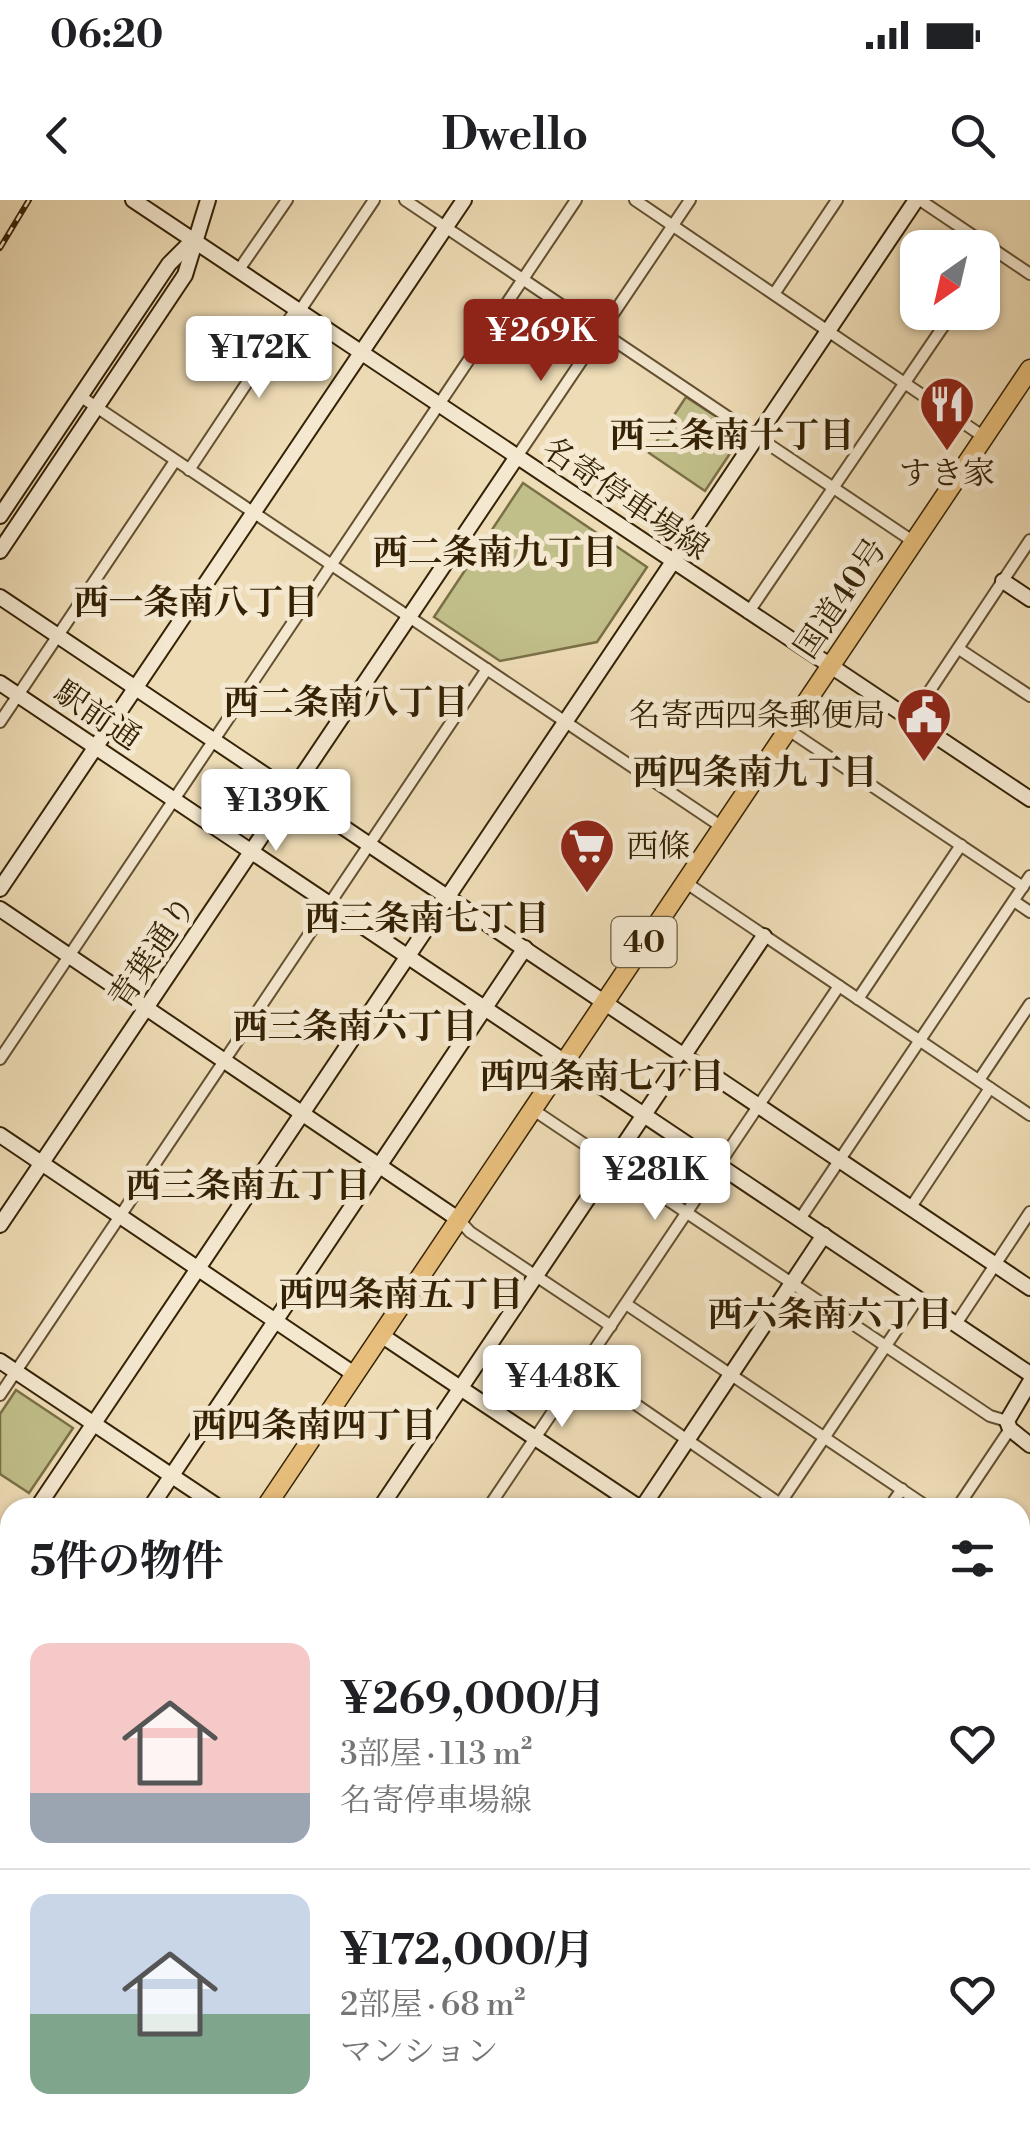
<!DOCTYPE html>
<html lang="ja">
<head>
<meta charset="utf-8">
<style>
  :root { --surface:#fff; --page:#f6f6f6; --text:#202124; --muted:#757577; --line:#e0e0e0; --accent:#8f2418 }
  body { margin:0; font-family:"Libre Bodoni","Noto Serif JP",serif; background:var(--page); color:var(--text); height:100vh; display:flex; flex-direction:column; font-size:38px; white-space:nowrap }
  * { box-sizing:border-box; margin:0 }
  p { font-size:32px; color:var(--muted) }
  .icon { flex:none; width:55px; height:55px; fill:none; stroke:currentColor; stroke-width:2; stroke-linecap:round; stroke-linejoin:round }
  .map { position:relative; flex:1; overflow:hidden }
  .drawer { position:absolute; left:0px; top:1298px; width:1030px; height:642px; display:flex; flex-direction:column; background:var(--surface); border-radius:30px 30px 0 0; box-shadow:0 2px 8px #0004 }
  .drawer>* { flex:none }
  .needle { width:65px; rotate:214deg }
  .fabs { position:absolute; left:900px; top:30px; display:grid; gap:20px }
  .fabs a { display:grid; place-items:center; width:100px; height:100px; border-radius:20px; background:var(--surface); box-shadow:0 2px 8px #0004; font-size:50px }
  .price { position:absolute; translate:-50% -85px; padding:0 22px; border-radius:10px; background:#fff; color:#222; font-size:32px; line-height:65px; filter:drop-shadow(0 2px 5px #0008) }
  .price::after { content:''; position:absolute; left:50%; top:60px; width:30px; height:22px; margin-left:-15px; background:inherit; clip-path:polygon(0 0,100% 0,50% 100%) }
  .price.on { background:var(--accent); color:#fff }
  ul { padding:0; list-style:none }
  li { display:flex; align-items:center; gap:30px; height:250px; padding:0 30px }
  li+li { border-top:2px solid var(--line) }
  li span { display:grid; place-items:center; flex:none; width:280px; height:200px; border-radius:20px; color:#555 }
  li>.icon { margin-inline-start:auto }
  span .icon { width:120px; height:120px; fill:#fffc; stroke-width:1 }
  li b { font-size:42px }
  h2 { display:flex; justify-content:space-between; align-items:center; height:120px; padding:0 30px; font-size:42px }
  .status { display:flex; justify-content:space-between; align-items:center; height:70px; padding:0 50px; background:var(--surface); direction:ltr }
  .status svg { height:28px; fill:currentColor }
  header { display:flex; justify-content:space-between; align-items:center; height:130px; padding:0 30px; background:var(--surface); font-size:45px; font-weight:700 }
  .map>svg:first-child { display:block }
  .green { fill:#c0be89; stroke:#7a7046; stroke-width:2.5 }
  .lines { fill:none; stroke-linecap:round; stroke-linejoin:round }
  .street-casing { stroke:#635030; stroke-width:14 }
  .secondary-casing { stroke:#352204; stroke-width:18 }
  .highway-casing { stroke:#352204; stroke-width:21 }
  .street { stroke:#f4e8d0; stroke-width:10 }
  .secondary { stroke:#f4e8d0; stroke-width:14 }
  .highway { stroke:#e7be7b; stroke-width:18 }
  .rail-casing { stroke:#352204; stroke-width:6 }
  .rail { stroke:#f4e8d0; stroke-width:2.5; stroke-dasharray:8; stroke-linecap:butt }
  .labels { text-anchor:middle; stroke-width:10; stroke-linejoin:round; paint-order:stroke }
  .shield { fill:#f4e8d0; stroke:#6e5d41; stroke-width:2.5 }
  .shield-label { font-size:30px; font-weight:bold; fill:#352204 }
  .poi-label { font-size:32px; fill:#352204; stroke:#f4e8d0 }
  .street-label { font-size:32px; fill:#352204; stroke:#f4e8d0 }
  .neighbourhood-label { font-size:35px; font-weight:bold; fill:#352204; stroke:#f4e8d0 }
</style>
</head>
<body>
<div class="status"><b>06:20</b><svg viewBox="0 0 49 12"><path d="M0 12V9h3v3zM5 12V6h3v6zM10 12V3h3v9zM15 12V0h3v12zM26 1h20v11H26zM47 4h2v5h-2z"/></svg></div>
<header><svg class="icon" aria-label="back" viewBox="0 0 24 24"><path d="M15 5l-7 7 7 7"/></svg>Dwello<svg class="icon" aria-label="search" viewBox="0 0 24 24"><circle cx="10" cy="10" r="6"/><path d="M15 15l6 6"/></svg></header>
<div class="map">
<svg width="1030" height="1939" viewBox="0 0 1030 1939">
  <rect width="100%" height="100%" fill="#eedcb6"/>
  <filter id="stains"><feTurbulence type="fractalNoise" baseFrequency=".002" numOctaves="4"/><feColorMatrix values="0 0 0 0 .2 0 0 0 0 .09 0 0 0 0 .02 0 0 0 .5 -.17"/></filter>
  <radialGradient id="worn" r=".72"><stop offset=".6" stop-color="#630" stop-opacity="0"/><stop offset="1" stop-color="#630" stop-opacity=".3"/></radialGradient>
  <g class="green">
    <path d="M 686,197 L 743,234 L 705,291 L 649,253 Z"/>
    <path d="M 523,283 L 647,367 L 597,442 L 500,461 L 434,417 Z"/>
    <path d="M 16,1190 L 73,1228 L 29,1293 L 0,1274 L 0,1214 Z"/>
  </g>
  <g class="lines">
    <g class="street-casing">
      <g id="street">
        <path d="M 405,0 L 914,342"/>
        <path d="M 635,0 L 984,237"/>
        <path d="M 920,0 L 1030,74"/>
        <path d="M 982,69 L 995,50"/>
        <path d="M 238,71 L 287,0"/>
        <path d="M 774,94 L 837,0"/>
        <path d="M 299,112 L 374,0"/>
        <path d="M 80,196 L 722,627"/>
        <path d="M 516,258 L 690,0"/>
        <path d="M 189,270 L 296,109"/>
        <path d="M 748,413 L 953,112"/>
        <path d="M 959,449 L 1030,496"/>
        <path d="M 911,519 L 1030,340"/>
        <path d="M 0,522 L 175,261"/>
        <path d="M 787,529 L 1023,687"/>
        <path d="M 685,682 L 1030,915"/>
        <path d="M 1014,701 L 1030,712"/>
        <path d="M 858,799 L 961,645"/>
        <path d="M 0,859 L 576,0"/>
        <path d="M 979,880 L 1030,804"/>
        <path d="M 532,909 L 990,1216 L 1007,1221"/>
        <path d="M 911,1007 L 990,888"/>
        <path d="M 458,1019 L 470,1032 L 611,1126"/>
        <path d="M 800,1019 L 1030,676"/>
        <path d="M 626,1104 L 929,1308"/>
        <path d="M 956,1124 L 1030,1012"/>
        <path d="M 583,1168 L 786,1308"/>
        <path d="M 0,1195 L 487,469"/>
        <path d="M 488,1308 L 839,786"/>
        <path d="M 777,1308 L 918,1098"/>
        <path d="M 889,1308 L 902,1289"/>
        <path d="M 957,1308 L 1010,1229"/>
        <path d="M 1020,1368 L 1030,1375"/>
        <path d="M 1020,1454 L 1030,1439"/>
        <path d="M 1020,1650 L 1030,1657"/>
        <path d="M 1020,1731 L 1030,1738"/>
        <path d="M 1020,1815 L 1030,1822"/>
        <path d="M 311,1930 L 325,1939"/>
        <path d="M 628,1930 L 642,1939"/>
        <path d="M 928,1930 L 942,1939"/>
        <path d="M 43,1939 L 49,1930"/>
        <path d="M 249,1939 L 256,1930"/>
        <path d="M 415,1939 L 421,1930"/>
        <path d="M 607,1939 L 613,1930"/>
        <path d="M 1019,1939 L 1030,1923"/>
      </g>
    </g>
    <g class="secondary-casing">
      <g id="secondary">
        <path d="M 133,0 L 1030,599"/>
        <path d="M 0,316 L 169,64 L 193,40"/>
        <path d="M 0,351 L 185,75 L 208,0"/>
        <path d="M 1003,381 L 1030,399"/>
        <path d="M 0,397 L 1030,1088"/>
        <path d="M 0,483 L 1030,1174"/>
        <path d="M 0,689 L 464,0"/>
        <path d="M 0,709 L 458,1019"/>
        <path d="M 0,935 L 354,1174"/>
        <path d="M 0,1025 L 516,258"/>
        <path d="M 381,1135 L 640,1308"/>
        <path d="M 0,1161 L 220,1308"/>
        <path d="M 1030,1182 L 1007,1221 L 1010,1229 L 1030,1245"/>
        <path d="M 37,1308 L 916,0"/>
        <path d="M 150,1308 L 525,748"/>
        <path d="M 380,1308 L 764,736"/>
        <path d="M 642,1308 L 824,1035"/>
        <path d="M 0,1363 L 10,1348"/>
        <path d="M 0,1387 L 10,1393"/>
        <path d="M 0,1532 L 10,1517"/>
        <path d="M 1020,1563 L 1030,1570"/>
        <path d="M 0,1612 L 10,1618"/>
        <path d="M 1020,1637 L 1030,1622"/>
        <path d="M 0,1873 L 10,1858"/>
        <path d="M 1020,1898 L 1030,1905"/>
        <path d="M 114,1930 L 127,1939"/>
        <path d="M 792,1930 L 805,1939"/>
        <path d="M 817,1939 L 822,1930"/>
      </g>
    </g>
    <g class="highway-casing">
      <g id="highway">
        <path d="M 265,1308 L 1030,169"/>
        <path d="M 0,1701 L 10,1686"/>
      </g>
    </g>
    <use href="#street" class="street"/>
    <use href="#secondary" class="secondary"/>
    <use href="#highway" class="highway"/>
    <g class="rail-casing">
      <path id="rail" d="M 0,48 L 29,0"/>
    </g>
    <use href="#rail" class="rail"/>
  </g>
  <defs>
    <g id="restaurant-pin" transform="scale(2.875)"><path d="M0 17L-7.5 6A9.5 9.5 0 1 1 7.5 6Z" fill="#8f2418" stroke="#f4e8d0"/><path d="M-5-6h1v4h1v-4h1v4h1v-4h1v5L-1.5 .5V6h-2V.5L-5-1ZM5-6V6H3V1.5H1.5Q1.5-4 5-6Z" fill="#fff"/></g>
    <g id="civic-pin" transform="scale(2.875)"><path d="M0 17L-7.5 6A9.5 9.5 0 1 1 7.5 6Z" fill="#8f2418" stroke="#f4e8d0"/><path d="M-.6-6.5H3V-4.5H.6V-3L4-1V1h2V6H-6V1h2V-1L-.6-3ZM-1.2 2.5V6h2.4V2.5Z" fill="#fff"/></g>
    <g id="supermarket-pin" transform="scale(2.875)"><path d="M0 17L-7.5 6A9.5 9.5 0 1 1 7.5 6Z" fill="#8f2418" stroke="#f4e8d0"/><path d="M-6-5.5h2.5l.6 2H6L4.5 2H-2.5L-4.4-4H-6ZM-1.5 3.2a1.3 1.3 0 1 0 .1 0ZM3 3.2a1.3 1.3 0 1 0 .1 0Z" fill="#fff"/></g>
  </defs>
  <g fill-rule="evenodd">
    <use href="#restaurant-pin" x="947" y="204"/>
    <use href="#civic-pin" x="924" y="515"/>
    <use href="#supermarket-pin" x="587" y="646"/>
  </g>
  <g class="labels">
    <rect class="shield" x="611.5" y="717" width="65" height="50" rx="8"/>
    <g class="shield-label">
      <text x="644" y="752">40</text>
    </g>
    <g class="poi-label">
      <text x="947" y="284">すき家</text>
      <text x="885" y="526" text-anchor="end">名寄西四条郵便局</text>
      <text x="626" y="657" text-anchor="start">西條</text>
    </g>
    <g class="street-label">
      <text transform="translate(626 298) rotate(34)" y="11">名寄停車場線</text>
      <text transform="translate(840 398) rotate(-56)" y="11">国道40号</text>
      <text transform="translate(98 515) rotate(34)" y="11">駅前通</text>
      <text transform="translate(152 752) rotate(-56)" y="11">青葉通り</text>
    </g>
    <g class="neighbourhood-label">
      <text x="732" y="247">西三条南十丁目</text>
      <text x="495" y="364">西二条南九丁目</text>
      <text x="196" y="414">西一条南八丁目</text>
      <text x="346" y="514">西二条南八丁目</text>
      <text x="755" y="584">西四条南九丁目</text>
      <text x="427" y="730">西三条南七丁目</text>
      <text x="355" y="838">西三条南六丁目</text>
      <text x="602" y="888">西四条南七丁目</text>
      <text x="248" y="997">西三条南五丁目</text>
      <text x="401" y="1106">西四条南五丁目</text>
      <text x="830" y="1126">西六条南六丁目</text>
      <text x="314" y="1237">西四条南四丁目</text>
    </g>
  </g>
  <rect width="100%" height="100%" filter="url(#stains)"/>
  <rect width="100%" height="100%" fill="url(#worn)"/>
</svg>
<div class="fabs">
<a><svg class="needle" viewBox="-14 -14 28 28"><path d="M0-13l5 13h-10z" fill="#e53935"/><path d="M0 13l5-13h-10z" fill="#757577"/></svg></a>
</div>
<b class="price on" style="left:541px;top:184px">¥269K</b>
<b class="price" style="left:259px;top:201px">¥172K</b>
<b class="price" style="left:276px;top:654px">¥139K</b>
<b class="price" style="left:655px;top:1023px">¥281K</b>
<b class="price" style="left:562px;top:1230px">¥448K</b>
<section class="drawer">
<h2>5件の物件<svg class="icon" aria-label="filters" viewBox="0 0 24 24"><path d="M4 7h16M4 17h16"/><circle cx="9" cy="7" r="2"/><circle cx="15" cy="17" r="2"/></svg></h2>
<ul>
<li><span style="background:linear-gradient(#f6c9c9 75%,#9aa5b1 0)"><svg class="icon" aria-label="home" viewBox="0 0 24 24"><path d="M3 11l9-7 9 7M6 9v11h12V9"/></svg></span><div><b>¥269,000/月</b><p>3部屋 · 113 m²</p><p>名寄停車場線</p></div><svg class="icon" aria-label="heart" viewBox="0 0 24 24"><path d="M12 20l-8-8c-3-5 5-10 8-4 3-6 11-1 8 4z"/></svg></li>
<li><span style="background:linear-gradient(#c9d6e8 60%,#7fa58c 0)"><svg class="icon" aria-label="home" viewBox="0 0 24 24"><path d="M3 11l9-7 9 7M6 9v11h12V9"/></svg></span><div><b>¥172,000/月</b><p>2部屋 · 68 m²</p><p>マンション</p></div><svg class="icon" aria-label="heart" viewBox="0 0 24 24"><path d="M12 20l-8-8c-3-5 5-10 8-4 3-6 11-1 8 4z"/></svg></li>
</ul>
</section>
</div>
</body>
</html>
